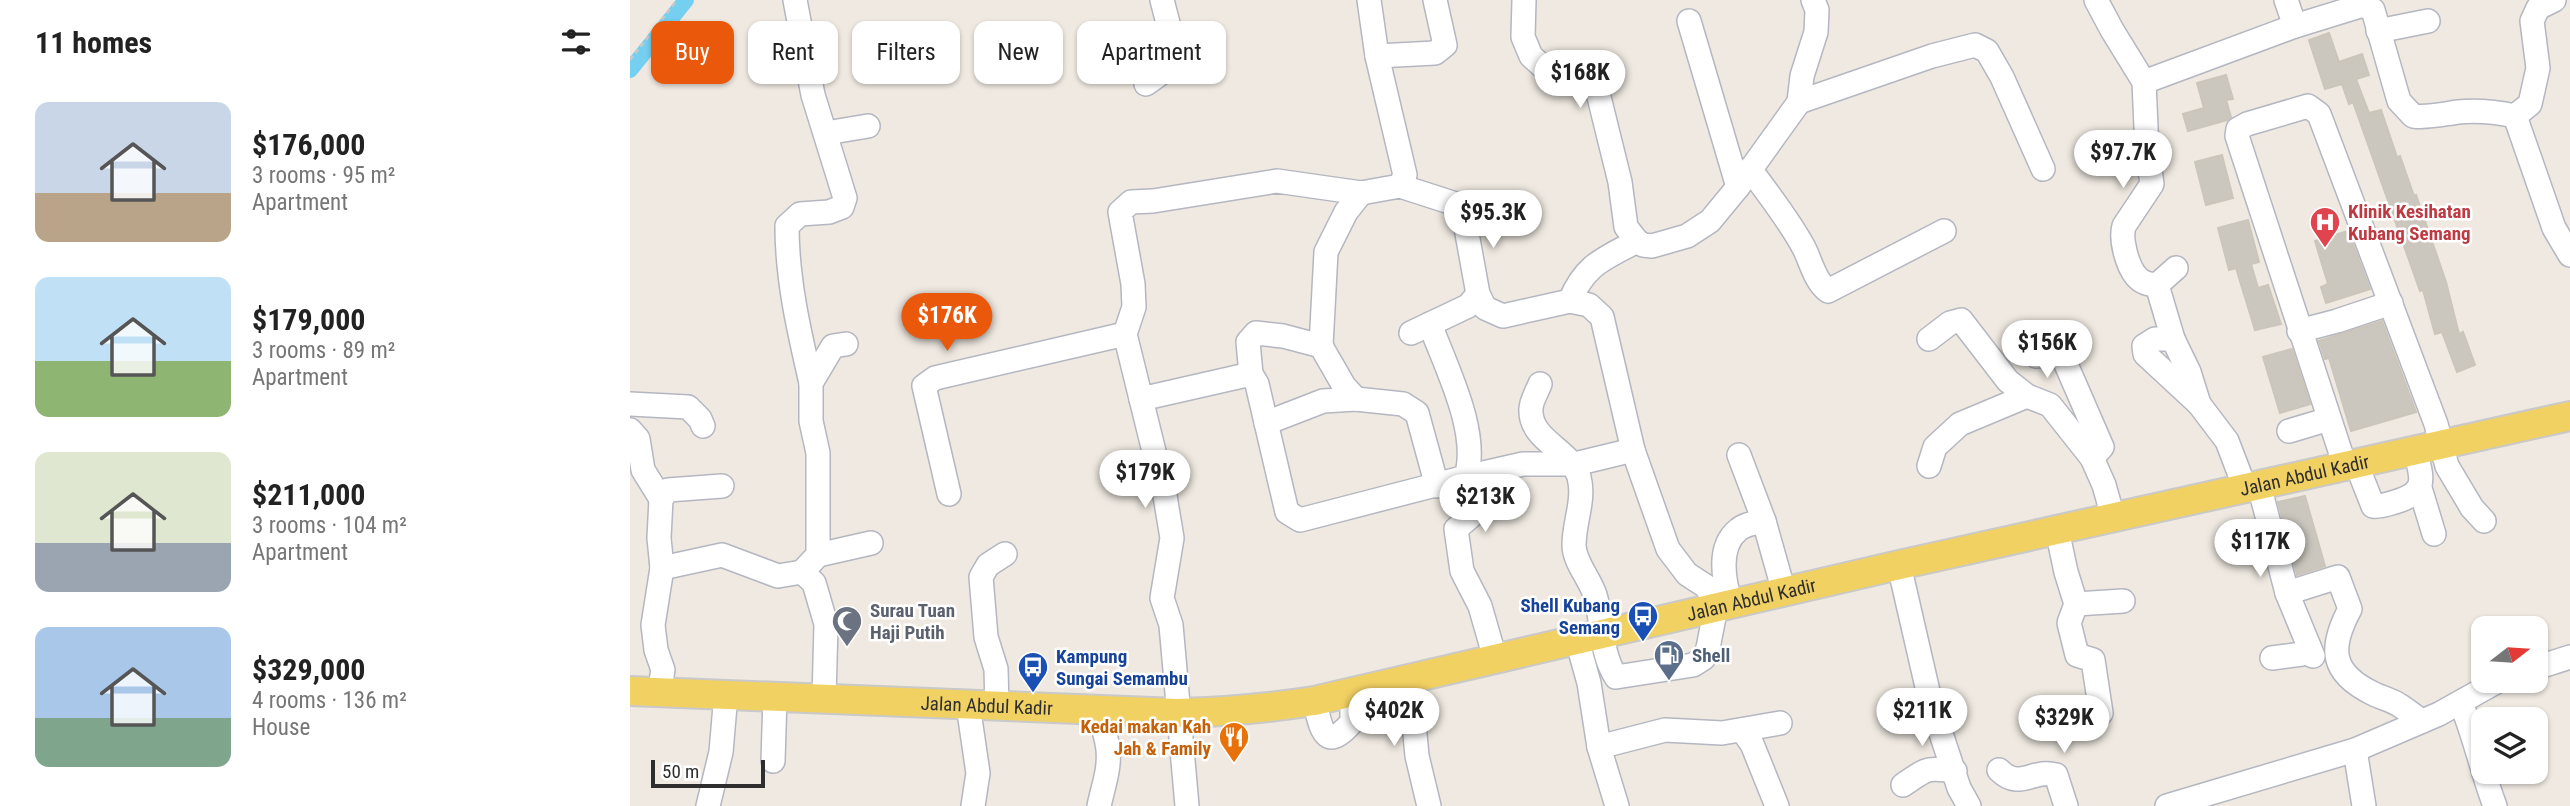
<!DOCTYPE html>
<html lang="en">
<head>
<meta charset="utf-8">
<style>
  :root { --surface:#fff; --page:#f6f6f6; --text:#222; --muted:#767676; --accent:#ea580c }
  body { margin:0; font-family:"Roboto Condensed",sans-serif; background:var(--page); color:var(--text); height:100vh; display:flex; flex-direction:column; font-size:26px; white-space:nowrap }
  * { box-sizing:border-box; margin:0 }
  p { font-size:23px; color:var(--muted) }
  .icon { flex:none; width:38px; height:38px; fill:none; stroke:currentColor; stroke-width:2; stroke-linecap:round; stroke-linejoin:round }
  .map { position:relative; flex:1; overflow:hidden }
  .side { display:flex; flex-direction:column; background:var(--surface); width:630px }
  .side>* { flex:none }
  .banner { position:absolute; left:21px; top:21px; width:665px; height:63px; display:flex; gap:14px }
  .needle { width:46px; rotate:73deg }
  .buttons { position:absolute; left:1841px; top:616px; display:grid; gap:14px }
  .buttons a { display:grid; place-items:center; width:77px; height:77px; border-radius:14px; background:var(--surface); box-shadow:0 2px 5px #0004; font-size:35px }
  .scale { position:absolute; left:21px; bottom:18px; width:114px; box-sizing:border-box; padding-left:7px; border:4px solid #2e2e2e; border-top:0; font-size:19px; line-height:24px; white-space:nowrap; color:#2e2e2e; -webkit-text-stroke:5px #fff; paint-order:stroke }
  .price { position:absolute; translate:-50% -60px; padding:0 16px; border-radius:24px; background:#fff; color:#222; font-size:23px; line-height:46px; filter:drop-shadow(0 2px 4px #0008) }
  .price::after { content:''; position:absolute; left:50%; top:42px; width:21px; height:16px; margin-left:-10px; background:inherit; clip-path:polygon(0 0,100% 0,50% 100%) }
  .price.current { background:var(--accent); color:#fff }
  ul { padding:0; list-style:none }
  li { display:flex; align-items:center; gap:21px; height:175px; padding:0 35px }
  li span { display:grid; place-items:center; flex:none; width:196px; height:140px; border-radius:14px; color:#555 }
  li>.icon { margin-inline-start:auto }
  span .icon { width:84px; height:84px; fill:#fffc; stroke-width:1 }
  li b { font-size:30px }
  h2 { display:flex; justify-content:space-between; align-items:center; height:84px; padding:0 35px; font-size:30px }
  .chip { padding:0 24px; border-radius:14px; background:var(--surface); box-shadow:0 2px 5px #0004; font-size:24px; line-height:63px }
  .chip.current { background:var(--accent); color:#fff }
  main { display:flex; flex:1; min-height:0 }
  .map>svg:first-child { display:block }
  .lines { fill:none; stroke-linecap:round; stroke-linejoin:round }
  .canal { stroke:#75cff0; stroke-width:16 }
  .building { fill:#cbc7bf; stroke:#cbc5ba; stroke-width:2 }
  .minor-casing { stroke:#b4b7c1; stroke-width:26 }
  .major-casing { stroke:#c9c9c9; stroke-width:32 }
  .path { stroke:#c9c9c9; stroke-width:2.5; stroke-dasharray:5 3.5; stroke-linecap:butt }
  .minor { stroke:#fff; stroke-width:23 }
  .major { stroke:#f2d163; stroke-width:28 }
  .labels { text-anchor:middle; stroke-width:5; stroke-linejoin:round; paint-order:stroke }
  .health-label { font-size:19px; font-weight:bold; fill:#be3a42; stroke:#fff; text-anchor:start }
  .street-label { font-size:19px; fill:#2e2e2e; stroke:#fff }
  .transit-label { font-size:19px; font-weight:bold; fill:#164399; stroke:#fff; text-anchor:end }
  .worship-label { font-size:19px; font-weight:bold; fill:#5b616d; stroke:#fff; text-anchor:start }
  .service-label { font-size:19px; font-weight:bold; fill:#4e5e75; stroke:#fff; text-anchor:start }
  .food-label { font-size:19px; font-weight:bold; fill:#c56008; stroke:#fff; text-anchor:end }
</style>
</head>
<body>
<main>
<section class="side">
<h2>11 homes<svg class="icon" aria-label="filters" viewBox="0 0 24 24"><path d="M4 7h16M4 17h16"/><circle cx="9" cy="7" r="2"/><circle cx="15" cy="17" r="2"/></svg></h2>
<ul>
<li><span style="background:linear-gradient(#c9d6e8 65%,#b9a48a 0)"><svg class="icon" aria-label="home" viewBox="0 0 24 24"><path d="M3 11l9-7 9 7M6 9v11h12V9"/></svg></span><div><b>$176,000</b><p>3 rooms · 95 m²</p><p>Apartment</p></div></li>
<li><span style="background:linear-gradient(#bfe0f5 60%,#8fb573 0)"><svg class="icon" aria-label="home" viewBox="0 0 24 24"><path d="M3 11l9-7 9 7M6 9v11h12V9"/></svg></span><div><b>$179,000</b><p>3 rooms · 89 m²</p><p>Apartment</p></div></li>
<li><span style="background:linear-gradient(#dfe7d0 65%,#9aa5b1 0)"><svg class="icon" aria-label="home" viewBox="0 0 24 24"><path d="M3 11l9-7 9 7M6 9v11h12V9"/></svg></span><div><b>$211,000</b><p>3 rooms · 104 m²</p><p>Apartment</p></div></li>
<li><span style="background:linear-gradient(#a9c7e8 65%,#7fa58c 0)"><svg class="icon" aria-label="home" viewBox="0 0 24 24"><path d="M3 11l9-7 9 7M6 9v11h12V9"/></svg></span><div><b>$329,000</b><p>4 rooms · 136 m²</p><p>House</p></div></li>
</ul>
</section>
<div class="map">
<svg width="1940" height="806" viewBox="0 0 1940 806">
  <rect width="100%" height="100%" fill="#efe9e1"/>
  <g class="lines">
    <path class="canal" d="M 0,70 L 56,0"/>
  </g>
  <g class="building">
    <path d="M 1699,33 L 1709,62 L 1732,54 L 1739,75 L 1726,79 L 1739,113 L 1751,110 L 1767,157 L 1770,156 L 1784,196 L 1786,195 L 1816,282 L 1829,334 L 1833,332 L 1845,365 L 1827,372 L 1812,332 L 1805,334 L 1793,290 L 1790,291 L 1723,102 L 1719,104 L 1712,84 L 1695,89 L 1679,40 Z"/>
    <path d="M 1596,75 L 1603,99 L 1596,100 L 1601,117 L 1597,120 L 1558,131 L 1553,114 L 1574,108 L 1567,83 Z"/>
    <path d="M 1592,155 L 1603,198 L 1576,205 L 1565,162 Z"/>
    <path d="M 1618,220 L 1629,262 L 1621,264 L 1628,288 L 1638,285 L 1651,324 L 1625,330 L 1606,268 L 1599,270 L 1588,228 Z"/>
    <path d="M 1718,231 L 1740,289 L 1696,303 L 1691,287 L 1698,284 L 1685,241 Z"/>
    <path d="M 1752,321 L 1786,412 L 1721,431 L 1699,358 L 1695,359 L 1689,341 Z"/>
    <path d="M 1662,349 L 1680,404 L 1650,413 L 1633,357 Z"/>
    <path d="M 1675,496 L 1695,566 L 1667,575 L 1648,502 Z"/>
  </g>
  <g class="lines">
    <g class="minor-casing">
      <g id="minor">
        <path d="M 165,0 L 183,95 L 215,198 L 212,207 L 199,212 L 170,214 L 157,226 C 157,280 169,331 181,383"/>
        <path d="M 739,0 L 747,56 L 775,175 L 770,186"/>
        <path d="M 894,0 L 893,37 L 901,56 L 912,66 L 933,75 L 955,80 L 968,93 L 990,182 L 996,227 L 1007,241 L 1013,245 L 1022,246 L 1057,236 L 1080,221 L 1108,187 L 1169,102 L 1172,76 L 1186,32 L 1187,10 L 1183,0"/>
        <path d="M 1466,0 L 1482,30 L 1514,82 L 1517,150 L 1522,184 L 1494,226 C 1490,239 1497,265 1506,276 C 1512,283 1518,284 1527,285 L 1546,268"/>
        <path d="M 1656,0 L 1665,26"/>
        <path d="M 1059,21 L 1108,187"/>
        <path d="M 1748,31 L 1798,21"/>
        <path d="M 747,56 L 805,53 L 815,45 L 805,0"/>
        <path d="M 1514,82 L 1665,26 L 1733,5 L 1743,10 L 1769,101 L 1783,116 C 1799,118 1813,114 1828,112 C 1848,110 1866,112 1885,116 L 1924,228 L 1940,255"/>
        <path d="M 516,84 L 530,74 L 545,50 L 532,0"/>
        <path d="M 1169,102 L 1302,56 L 1345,45 L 1357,51 L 1372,77 L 1413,169"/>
        <path d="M 1885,116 L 1900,104 L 1908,68 L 1902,21 L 1908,8 L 1924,0"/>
        <path d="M 196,133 L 238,126"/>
        <path d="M 1120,169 C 1139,195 1159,220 1174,248 C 1181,262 1185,281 1198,291 L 1314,231"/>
        <path d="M 1527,285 L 1543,339 L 1559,372 L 1569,404 L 1597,441 L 1615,488"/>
        <path d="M 940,301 C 955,264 974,259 1007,241"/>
        <path d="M 1669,331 L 1707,321 L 1761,303"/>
        <path d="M 781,333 L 838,306 L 848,294"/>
        <path d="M 1299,339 L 1320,323 L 1331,320 L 1378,381 L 1397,396"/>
        <path d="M 1543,339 L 1525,339 L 1514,346 L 1515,354 L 1569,404"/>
        <path d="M 691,346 L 696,252 L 716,212 L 731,193"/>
        <path d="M 1406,356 L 1432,355 L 1472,447 L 1462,458"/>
        <path d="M 511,399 L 621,374"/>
        <path d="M 726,399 L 714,386 L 691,346 L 653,336 L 626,333 L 618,342 L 621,374 L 627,384 L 657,512 L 670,520 L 836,477 C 850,432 816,368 800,324"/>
        <path d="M 0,404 L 58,407 L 70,419 L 73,426"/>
        <path d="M 636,423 L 693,401 L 726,399 L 773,404 L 787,413 L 807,486"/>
        <path d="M 0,430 L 8,439 L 13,470 L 31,499"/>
        <path d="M 1659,431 L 1699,419"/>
        <path d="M 1109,455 L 1134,521 L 1154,592"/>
        <path d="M 1726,463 L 1743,506 C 1751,507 1758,504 1765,502 C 1799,492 1792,478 1785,450"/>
        <path d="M 1299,466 L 1305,447 L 1330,424 L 1397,396 L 1420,405 L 1462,458 L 1474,485 L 1483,517"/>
        <path d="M 1715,466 L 1607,136 L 1608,129 L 1617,124 L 1678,106 L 1689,114 L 1806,424 L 1817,466 L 1842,508 L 1854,521"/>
        <path d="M 1629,485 L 1657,593 L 1683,656"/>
        <path d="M 1790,488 L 1804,534"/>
        <path d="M 319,494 L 294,386 L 305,378 L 495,334"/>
        <path d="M 1427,530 L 1436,572 L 1446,604 L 1439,623 L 1447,655 L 1463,660 L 1471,713"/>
        <path d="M 188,555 L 241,543"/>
        <path d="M 1269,565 L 1300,700 L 1329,788 L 1339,806"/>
        <path d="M 32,568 L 92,555 L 148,576 L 172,572 L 188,555 L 188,453 L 181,421 L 181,383 L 203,346 L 216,344"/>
        <path d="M 172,572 L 184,583 L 196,624 L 194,699"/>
        <path d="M 1657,593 L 1708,577 L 1720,609 C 1699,648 1700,673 1744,694 C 1752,698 1762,700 1769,705 C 1777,710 1784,716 1792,721"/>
        <path d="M 1101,604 C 1094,582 1087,547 1108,530 C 1115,524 1125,523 1134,521"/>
        <path d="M 1446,604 L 1493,601"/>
        <path d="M 947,640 L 959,683 L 969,747 L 987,806"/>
        <path d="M 865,658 L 850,606 L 832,571 L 826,529 L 840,517 L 836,477 L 893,464 L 945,464 L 1003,450"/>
        <path d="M 1642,658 L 1672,654 L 1679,647"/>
        <path d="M 1906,668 L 1940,657"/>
        <path d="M 776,679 L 782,703 L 787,756 L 799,806"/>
        <path d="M 29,692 L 33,670 L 26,650 L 23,625 L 32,568 L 29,538 L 31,499 L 38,490 L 92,486"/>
        <path d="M 684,701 C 691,724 693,756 722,722 L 722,692"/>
        <path d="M 1831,703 C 1845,737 1852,772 1865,806"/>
        <path d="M 338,705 L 348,773 L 343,806"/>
        <path d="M 367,707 L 366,669 L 356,637 L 351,577 L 358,565 L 375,554"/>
        <path d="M 1264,720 L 1276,719 L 1295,711 L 1300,700"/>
        <path d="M 1112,730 L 1122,744 L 1147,806"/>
        <path d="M 969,747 L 1035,730 L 1092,733 L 1150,723"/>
        <path d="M 1725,750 L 1734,806"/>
        <path d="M 143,761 L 145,697"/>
        <path d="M 1369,770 C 1390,791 1403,768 1426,775 L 1436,806"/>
        <path d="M 1273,785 C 1297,769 1295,767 1325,771"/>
        <path d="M 78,806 L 91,752 L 96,694"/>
        <path d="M 469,806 C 473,787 480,769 478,750 C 477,737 471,724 470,711"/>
        <path d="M 557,806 L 541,625 L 532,598 L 542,538 L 535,496 L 495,334 L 504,307 L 503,284 L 490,212 L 501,202 L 523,201 L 647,181 L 731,193 L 770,186 L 832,206 L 848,294 L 855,308 L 873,316 L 940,301 L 959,305 L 972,317 L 1003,450 L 1038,549 L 1057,574 L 1077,587 L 1086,607 L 1078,648 L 1074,658 L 1063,665 L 986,677 C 970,652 973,622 965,595 C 960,579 944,562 944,545 C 944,522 955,500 949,477 C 941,450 899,440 901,409 C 901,401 907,392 910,384"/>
        <path d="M 1537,806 L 1725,750 L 1809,714 L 1868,681"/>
      </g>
    </g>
    <g class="major-casing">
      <g id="major">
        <path id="s1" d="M 0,691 L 547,713 C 594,712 638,708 684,701 L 1269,565 L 1940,416"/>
      </g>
    </g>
    <path class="path" d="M 0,60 L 47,0"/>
    <use href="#minor" class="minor"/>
    <use href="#major" class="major"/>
  </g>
  <defs>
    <g id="hospital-pin" transform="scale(1.575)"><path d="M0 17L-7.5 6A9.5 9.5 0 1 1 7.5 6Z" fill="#e0444e" stroke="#fff"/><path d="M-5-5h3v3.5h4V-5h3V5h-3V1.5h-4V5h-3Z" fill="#fff"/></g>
    <g id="bus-pin" transform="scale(1.575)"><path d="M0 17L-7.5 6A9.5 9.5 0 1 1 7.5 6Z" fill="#1a4fb4" stroke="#fff"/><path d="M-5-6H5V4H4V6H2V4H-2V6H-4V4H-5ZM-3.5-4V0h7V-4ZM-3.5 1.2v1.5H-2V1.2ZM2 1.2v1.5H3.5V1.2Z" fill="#fff"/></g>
    <g id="mosque-pin" transform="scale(1.575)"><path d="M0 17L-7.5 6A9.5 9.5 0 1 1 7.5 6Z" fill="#6b7280" stroke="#fff"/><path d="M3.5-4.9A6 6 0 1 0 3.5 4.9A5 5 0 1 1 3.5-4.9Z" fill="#fff"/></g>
    <g id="fuel-pin" transform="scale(1.575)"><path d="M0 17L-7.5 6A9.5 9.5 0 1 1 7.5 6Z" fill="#5c6f8a" stroke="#fff"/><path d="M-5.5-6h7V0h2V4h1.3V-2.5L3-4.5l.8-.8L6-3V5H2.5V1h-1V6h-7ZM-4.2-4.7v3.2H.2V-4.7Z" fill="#fff"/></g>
    <g id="restaurant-pin" transform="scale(1.575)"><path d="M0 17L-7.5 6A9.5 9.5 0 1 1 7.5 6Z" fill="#e8710a" stroke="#fff"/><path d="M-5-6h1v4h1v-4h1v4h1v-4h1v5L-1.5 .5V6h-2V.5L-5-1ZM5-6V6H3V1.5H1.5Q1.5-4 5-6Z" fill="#fff"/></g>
  </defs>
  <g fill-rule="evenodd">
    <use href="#hospital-pin" x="1695" y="222"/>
    <use href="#bus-pin" x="1013" y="616"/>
    <use href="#mosque-pin" x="217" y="621"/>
    <use href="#fuel-pin" x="1039" y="655"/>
    <use href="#bus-pin" x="403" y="667"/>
    <use href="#restaurant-pin" x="604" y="737"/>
  </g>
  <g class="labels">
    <g class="health-label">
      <text x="1718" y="218">Klinik Kesihatan<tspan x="1718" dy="22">Kubang Semang</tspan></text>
    </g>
    <g class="street-label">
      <text dy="7" stroke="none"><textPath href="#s1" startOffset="1701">Jalan Abdul Kadir</textPath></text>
      <text dy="7" stroke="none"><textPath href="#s1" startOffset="1134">Jalan Abdul Kadir</textPath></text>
      <text dy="7" stroke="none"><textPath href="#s1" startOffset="357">Jalan Abdul Kadir</textPath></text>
    </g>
    <g class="transit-label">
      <text x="990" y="612">Shell Kubang<tspan x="990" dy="22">Semang</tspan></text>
      <text x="426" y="663" text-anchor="start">Kampung<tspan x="426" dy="22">Sungai Semambu</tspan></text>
    </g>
    <g class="worship-label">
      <text x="240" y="617">Surau Tuan<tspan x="240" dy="22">Haji Putih</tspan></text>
    </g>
    <g class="service-label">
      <text x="1062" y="662">Shell</text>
    </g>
    <g class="food-label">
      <text x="581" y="733">Kedai makan Kah<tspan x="581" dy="22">Jah &amp; Family</tspan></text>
    </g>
  </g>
</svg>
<div class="buttons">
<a><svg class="needle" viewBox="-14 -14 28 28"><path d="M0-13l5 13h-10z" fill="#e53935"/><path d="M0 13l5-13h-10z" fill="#767676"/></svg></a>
<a><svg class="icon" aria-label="layers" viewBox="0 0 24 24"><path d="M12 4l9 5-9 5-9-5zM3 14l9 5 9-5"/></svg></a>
</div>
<div class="scale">50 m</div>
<b class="price" style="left:950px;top:110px">$168K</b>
<b class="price" style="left:1493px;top:190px">$97.7K</b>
<b class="price" style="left:863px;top:250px">$95.3K</b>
<b class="price current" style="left:317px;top:353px">$176K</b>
<b class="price" style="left:1417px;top:380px">$156K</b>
<b class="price" style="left:515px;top:510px">$179K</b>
<b class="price" style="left:855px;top:534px">$213K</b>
<b class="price" style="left:1630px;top:579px">$117K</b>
<b class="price" style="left:764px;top:748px">$402K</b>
<b class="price" style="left:1292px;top:748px">$211K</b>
<b class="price" style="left:1434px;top:755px">$329K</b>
<div class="banner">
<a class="chip current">Buy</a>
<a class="chip">Rent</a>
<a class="chip">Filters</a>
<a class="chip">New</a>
<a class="chip">Apartment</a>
</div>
</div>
</main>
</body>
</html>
